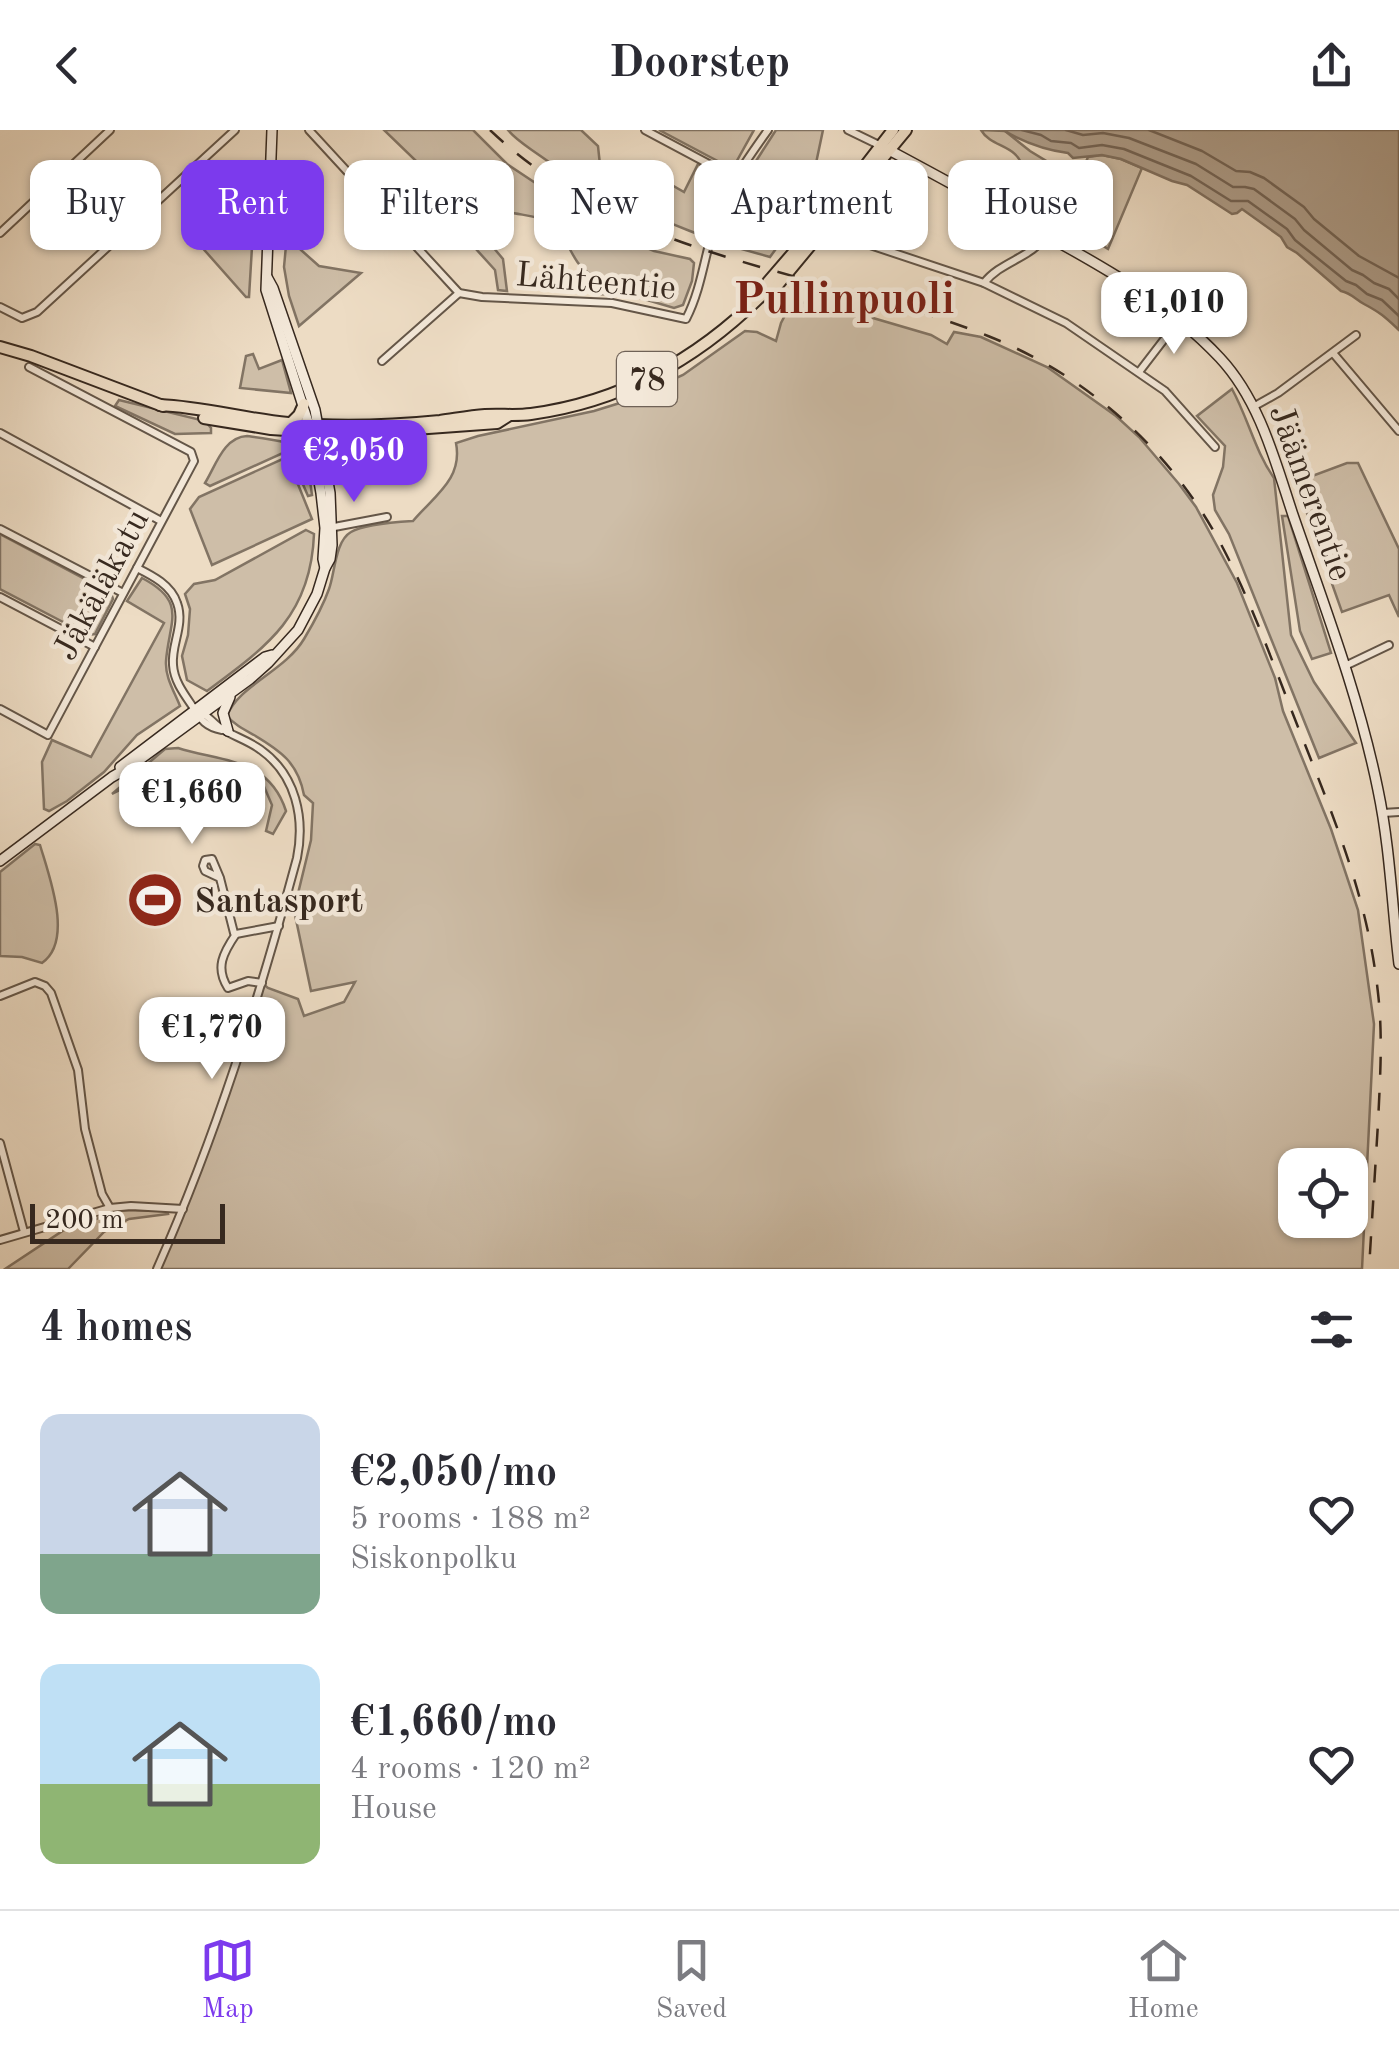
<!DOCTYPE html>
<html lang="en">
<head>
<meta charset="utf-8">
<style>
  :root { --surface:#fff; --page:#f7f7f7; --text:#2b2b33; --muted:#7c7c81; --line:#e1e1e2; --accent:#7c3aed }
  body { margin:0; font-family:"Old Standard TT",serif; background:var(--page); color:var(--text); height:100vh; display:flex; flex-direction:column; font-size:38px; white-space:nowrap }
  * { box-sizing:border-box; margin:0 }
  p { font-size:32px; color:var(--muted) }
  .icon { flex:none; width:55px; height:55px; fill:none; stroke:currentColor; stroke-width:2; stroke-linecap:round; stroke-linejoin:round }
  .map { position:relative; height:1139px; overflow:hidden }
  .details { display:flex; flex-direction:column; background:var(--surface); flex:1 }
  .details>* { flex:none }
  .guide { position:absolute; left:30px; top:30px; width:1340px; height:90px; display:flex; gap:20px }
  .fabs { position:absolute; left:1278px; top:1018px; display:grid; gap:20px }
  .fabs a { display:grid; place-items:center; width:90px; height:90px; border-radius:20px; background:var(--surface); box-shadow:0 2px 8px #0004; font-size:50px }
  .scale { position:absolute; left:30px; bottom:25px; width:195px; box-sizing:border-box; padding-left:10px; border:5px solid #37291f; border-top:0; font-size:28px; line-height:35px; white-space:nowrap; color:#37291f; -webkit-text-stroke:8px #f3e8d9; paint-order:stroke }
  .price { position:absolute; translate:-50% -85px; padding:0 22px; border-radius:20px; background:#fff; color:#222; font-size:32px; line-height:65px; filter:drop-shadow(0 2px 5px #0008) }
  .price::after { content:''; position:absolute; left:50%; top:60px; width:30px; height:22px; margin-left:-15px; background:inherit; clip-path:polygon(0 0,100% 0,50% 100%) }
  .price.current { background:var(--accent); color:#fff }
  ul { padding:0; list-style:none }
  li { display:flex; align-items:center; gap:30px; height:250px; padding:0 40px }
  li span { display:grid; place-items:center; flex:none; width:280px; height:200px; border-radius:20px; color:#555 }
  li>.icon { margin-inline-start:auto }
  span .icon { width:120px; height:120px; fill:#fffc; stroke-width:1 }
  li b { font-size:42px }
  h2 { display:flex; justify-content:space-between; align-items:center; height:120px; padding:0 40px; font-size:42px }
  .pill { padding:0 35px; border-radius:20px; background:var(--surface); box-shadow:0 2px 8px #0004; font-size:35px; line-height:90px }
  .pill.current { background:var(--accent); color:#fff }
  header { display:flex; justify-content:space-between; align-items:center; height:130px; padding:0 40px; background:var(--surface); font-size:45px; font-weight:800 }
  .tabs { display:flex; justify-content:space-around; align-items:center; height:140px; border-top:2px solid var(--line); background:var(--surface); font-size:28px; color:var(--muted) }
  .tabs a { display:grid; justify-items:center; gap:5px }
  .tabs .current { color:var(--accent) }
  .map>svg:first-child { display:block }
  .green { fill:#cebea8; stroke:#827464; stroke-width:2.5; fill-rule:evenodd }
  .water { fill:#af9f8c; stroke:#7f7060; stroke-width:2.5 }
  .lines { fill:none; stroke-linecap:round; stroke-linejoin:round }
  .shore { stroke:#736456; stroke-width:2.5 }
  .street-casing { stroke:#645648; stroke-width:10 }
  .secondary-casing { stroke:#37291f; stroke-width:12 }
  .primary-casing { stroke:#37291f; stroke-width:14 }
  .street { stroke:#f3e8d9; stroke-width:6 }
  .secondary { stroke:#f3e8d9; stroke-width:9 }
  .primary { stroke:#eddcc4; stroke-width:10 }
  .rail { stroke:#37291f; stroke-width:2.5; stroke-dasharray:18 18; stroke-linecap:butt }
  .labels { text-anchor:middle; stroke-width:9; stroke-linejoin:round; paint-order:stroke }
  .shield { fill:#f3e8d9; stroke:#6f6257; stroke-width:2.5 }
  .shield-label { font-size:32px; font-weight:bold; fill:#37291f }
  .street-label { font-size:35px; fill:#37291f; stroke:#f3e8d9 }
  .poi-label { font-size:35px; font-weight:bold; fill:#37291f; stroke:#f3e8d9; text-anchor:start }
  .district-label { font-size:45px; font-weight:bold; fill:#7a1f14; stroke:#f3e8d9 }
</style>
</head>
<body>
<header><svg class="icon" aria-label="back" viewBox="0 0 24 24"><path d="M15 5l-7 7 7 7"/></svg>Doorstep<svg class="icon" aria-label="share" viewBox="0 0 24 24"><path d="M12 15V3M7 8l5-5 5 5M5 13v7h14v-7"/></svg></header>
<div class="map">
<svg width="1399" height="1139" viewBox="0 0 1399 1139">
  <rect width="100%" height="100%" fill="#eddcc4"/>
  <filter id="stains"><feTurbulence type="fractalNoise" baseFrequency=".002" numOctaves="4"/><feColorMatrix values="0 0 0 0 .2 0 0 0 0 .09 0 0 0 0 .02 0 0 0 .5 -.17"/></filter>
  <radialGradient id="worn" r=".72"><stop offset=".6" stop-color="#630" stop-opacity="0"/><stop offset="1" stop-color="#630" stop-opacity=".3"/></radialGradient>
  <g class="green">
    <path d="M 384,0 L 473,0 L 507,34 L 606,100 L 654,121 L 690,129 L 694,133 L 692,151 L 683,175 L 674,178 L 630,165 L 595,164 L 589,143 C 570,132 568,103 549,92 C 539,86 520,85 509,82 L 482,104 L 503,129 L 507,161 L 498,160 L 495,140 L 437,76 L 410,101 L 402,93 L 442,56 Z"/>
    <path d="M 508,0 L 581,0 L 598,16 L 600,35 L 624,43 L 635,34 L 684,62 L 698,34 L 718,45 L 719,63 L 703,99 L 695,103 C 640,81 586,60 539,25 C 528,17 516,10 508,0 Z"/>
    <path d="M 659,0 L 754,0 L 734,36 L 729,37 Z"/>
    <path d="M 776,0 L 823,0 L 807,76 L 770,127 L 713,111 L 729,70 L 738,59 L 745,61 L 748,55 L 755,58 L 757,51 L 747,45 Z"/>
    <path d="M 981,0 L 1005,1 L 1030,21 L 1048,32 L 1050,49 L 1045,60 L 1037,61 L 1013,54 L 1024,41 C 1018,13 992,19 981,0 Z"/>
    <path d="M 1102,25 L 1121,29 L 1142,38 L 1108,119 L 1074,98 C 1070,76 1079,48 1088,27 Z"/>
    <path d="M 901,36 L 913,39 L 883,73 L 868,110 L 845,102 L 858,80 Z"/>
    <path d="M 291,62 L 294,91 L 292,112 L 319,136 L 361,143 L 299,196 L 289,166 L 284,137 Z"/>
    <path d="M 199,114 L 252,117 L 249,167 L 246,167 Z"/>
    <path d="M 792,172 L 842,175 L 873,188 L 931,205 L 947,214 L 954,202 L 981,207 L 1047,237 L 1116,286 L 1139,307 L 1179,354 L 1196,377 L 1237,453 L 1275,548 L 1283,581 L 1331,699 L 1358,780 L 1374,894 L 1362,1139 L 157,1139 L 177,1094 L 262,853 L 268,858 L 298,869 L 304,886 L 344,872 L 355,852 L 311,861 L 294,780 L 311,710 L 313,673 L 304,665 C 298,633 281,621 254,605 C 243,599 235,595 227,586 C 238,556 285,541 304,509 C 313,494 323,476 329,459 C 335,443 335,411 351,402 C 364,394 397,392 413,391 C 434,366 463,349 456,313 L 478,306 L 594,281 L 623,272 L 683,245 L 745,201 L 757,202 L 776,211 L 781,193 ZM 1295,1035 L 1350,1035 L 1350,1090 L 1295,1090 Z"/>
    <path d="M 253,224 L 259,239 L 282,230 L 291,263 L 240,258 L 246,226 Z"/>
    <path d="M 1232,259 C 1248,288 1255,321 1274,348 L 1291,505 L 1314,552 L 1356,613 L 1319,628 L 1229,404 L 1215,380 L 1213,365 L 1223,337 L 1225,316 L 1197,286 Z"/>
    <path d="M 119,270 L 205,291 L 211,298 L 211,303 L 175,304 L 115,276 Z"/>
    <path d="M 247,306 C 298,313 305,312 312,365 L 308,366 L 292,329 L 285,322 L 210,356 L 205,353 C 216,335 224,307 247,306 Z"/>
    <path d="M 413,306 L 418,313 L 385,322 L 382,343 L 344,329 L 344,318 L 351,308 Z"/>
    <path d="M 287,327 L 312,389 L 212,435 L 190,379 L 199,367 Z"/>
    <path d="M 1347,333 L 1358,333 L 1399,419 L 1399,487 L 1389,465 L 1342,482 L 1296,352 Z"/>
    <path d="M 1282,386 L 1288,386 L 1331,523 L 1312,529 L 1300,501 Z"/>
    <path d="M 306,400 L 314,404 C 311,485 268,516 207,561 L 187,550 L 182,526 L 188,505 L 190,479 L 185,464 L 194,454 L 215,450 Z"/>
    <path d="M 0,404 L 111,463 L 113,469 L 95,504 L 88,505 L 0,459 Z"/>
    <path d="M 142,448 C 188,472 169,491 166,531 C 165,547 174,561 180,576 L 137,605 L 104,642 L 67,671 L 49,681 L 44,679 L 42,632 L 52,610 L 91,627 L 164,493 L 127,471 Z"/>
    <path d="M 178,618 C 223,632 269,628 286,681 L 273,704 L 266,701 L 272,675 L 259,645 L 245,637 L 181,634 L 158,641 L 112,664 L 165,619 Z"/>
    <path d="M 35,714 L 40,715 C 49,746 74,811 42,833 L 22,827 L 0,826 L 0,742 Z"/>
    <path d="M 122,1080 L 167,1081 L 168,1084 L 129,1089 L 104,1102 L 68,1139 L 5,1139 L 64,1100 Z"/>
  </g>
  <path class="water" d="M 1003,0 L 1399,0 L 1399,200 C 1385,187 1381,183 1364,174 C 1355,169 1351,163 1341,161 L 1297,123 L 1287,117 L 1281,107 L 1242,79 L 1237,83 L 1232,84 L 1187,55 L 1172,51 L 1121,29 L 1102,25 L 1073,28 L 1068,23 C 1045,20 1023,12 1003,0 Z"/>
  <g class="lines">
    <g class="shore">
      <path d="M 1022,0 L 1041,5 L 1051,11 L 1071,13 L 1079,18 L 1102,15 L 1124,19 L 1191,46 L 1231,71 L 1248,71 L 1287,99 L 1295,110 L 1346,151 L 1356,155 L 1367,164 L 1382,170 L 1399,186"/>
      <path d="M 1066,0 L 1083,5 L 1103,3 L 1129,8 L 1196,34 L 1233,57 L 1245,57 L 1254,59 L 1295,89 L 1304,100 L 1352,140 L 1363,145 L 1374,153 L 1389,159 L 1399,169"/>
      <path d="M 1149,0 L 1202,21 L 1236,41 L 1250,42 L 1264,48 L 1304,77 L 1314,89 L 1359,126 L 1399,148"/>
    </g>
    <g class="street-casing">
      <g id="street">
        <path d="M 309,0 L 459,163 L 482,167 L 612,173 L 686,189 C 702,158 705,122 716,90 C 727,57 748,28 768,0"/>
        <path d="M 645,0 L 735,48"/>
        <path d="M 848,0 L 881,16"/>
        <path d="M 0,103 L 110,0"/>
        <path d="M 858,111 L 984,153 L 1066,193 L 1165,261 L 1215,317"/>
        <path d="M 984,153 C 1001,131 1032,128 1046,105"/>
        <path d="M 0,177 L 22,188 L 37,182 L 235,0"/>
        <path d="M 1333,223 L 1399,301"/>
        <path d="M 382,231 L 459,163"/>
        <path d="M 1139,242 L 1179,190"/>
        <path d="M 1253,277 L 1278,263 L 1356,205"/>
        <path d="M 0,303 L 161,391"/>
        <path d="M 329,398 L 387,387"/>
        <path d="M 0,399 L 123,463"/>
        <path d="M 137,438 C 153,446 171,455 177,473 C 185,495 171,514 173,535 C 174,551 184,564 193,577 C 201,590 206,597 222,600"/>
        <path d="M 0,467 L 95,517"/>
        <path d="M 1345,536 L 1389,515"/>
        <path d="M 0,579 L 48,605 L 194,331 L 191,322 L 29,237"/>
        <path d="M 1383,683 L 1399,682"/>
        <path d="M 220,748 L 205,741 L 203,736 L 205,730 L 212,729 L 220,748 L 234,803 L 236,804"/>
        <path d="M 236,804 C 223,823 215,838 228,858 L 248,851 L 262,853"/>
        <path d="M 236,804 L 279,796"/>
        <path d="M 0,866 L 35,852 L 45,856 L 51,863 L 78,940 L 85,999 L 102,1064 L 110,1078"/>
        <path d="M 0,1013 L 24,1102"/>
        <path d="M 0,1110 L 110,1078 L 131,1076 L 183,1079"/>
        <path d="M 157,1139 C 216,1006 259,869 297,728 C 305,688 296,645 261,620 C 248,610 232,606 219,597 C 212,592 208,586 201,582"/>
      </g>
    </g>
    <g class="secondary-casing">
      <g id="secondary">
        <path d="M 272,0 L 266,160 L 309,295 L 321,363 L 325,398 L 323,429 L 325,438"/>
        <path d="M 887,19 C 934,44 981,70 1027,95 C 1095,132 1167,171 1220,228 C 1260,271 1275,331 1293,385 C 1324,475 1359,566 1378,660 C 1390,717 1392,776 1399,834"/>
        <path d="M 228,601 L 223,583 L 230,567"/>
        <path d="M 120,637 L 265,527 L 272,525"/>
        <path d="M 0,731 L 112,647 L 131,636 L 250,549 L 268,533 L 298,500 L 317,464 L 325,438 L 330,429 L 332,415 L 330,363 L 315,280 L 273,158 L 267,147"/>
      </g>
    </g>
    <g class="primary-casing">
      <g id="primary">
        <path d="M 763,164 L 768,152 L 838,71 L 893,0"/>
        <path d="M 0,217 L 31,226 L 163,276"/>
        <path d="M 160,275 C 203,277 245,289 288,293 C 338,298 389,296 440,291 C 455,289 470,286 485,285 C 501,284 515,286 531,284 C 621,272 699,228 763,164 L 770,164 L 906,0"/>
        <path d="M 204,288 L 271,299 L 346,304 L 497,293 L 508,286"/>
        <path d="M 291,293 L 299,285 L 304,274"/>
        <path d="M 325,336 L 331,313 L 343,306"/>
      </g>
    </g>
    <use href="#street" class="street"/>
    <use href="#secondary" class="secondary"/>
    <use href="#primary" class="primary"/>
    <path class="rail" d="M 490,0 C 630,133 818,138 988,206 C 1089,246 1174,323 1224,420 C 1255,480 1277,545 1302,607 C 1336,693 1368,770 1378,863 C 1383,906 1380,950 1378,993 C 1375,1042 1372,1090 1369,1139"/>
  </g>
  <defs>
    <g id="stadium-disc" transform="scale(2.875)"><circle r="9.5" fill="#8f2418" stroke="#f3e8d9"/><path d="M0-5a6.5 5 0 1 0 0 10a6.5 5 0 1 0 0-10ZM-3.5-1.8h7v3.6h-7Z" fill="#fff"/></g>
  </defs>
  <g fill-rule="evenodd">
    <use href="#stadium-disc" x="155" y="770"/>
  </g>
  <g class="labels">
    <rect class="shield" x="617" y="222" width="60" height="54" rx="8"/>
    <g class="shield-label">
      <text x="647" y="260">78</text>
    </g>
    <g class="street-label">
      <text transform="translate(596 150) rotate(5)" y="12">Lähteentie</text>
      <text transform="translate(1312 362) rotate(70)" y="12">Jäämerentie</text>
      <text transform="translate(100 454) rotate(-62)" y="12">Jäkäläkatu</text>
    </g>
    <g class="poi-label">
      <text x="194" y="782">Santasport</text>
    </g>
    <g class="district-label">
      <text x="844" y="183">Pullinpuoli</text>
    </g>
  </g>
  <rect width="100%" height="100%" filter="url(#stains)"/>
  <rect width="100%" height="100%" fill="url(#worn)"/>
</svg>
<div class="fabs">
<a><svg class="icon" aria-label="locate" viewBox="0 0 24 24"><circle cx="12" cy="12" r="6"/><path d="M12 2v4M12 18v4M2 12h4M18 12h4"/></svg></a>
</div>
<div class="scale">200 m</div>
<b class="price" style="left:1174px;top:227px">€1,010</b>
<b class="price current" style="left:354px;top:375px">€2,050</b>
<b class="price" style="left:192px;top:717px">€1,660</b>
<b class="price" style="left:212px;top:952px">€1,770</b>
<div class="guide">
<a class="pill">Buy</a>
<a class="pill current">Rent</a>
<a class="pill">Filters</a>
<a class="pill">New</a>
<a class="pill">Apartment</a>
<a class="pill">House</a>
</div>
</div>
<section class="details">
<h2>4 homes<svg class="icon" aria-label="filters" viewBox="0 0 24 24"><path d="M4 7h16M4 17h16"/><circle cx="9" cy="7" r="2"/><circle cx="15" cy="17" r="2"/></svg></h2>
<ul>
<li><span style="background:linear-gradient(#c9d6e8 70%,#7fa58c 0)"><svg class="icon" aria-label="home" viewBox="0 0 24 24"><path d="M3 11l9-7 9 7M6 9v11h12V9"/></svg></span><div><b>€2,050/mo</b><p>5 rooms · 188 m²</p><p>Siskonpolku</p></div><svg class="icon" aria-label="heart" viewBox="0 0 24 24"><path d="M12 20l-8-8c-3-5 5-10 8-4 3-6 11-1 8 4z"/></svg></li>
<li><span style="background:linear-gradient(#bfe0f5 60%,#8fb573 0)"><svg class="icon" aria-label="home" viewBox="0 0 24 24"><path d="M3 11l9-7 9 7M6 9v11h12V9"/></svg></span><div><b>€1,660/mo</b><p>4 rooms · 120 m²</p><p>House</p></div><svg class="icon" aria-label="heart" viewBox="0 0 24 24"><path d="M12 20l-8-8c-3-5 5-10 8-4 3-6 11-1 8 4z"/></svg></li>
</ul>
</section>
<nav class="tabs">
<a class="current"><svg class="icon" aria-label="map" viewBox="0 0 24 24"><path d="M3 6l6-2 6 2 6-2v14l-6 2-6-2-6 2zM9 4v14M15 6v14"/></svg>Map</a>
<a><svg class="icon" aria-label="saved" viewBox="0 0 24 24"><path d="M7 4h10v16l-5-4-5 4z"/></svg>Saved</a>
<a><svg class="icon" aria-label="home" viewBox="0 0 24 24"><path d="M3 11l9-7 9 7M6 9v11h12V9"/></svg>Home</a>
</nav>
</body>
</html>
